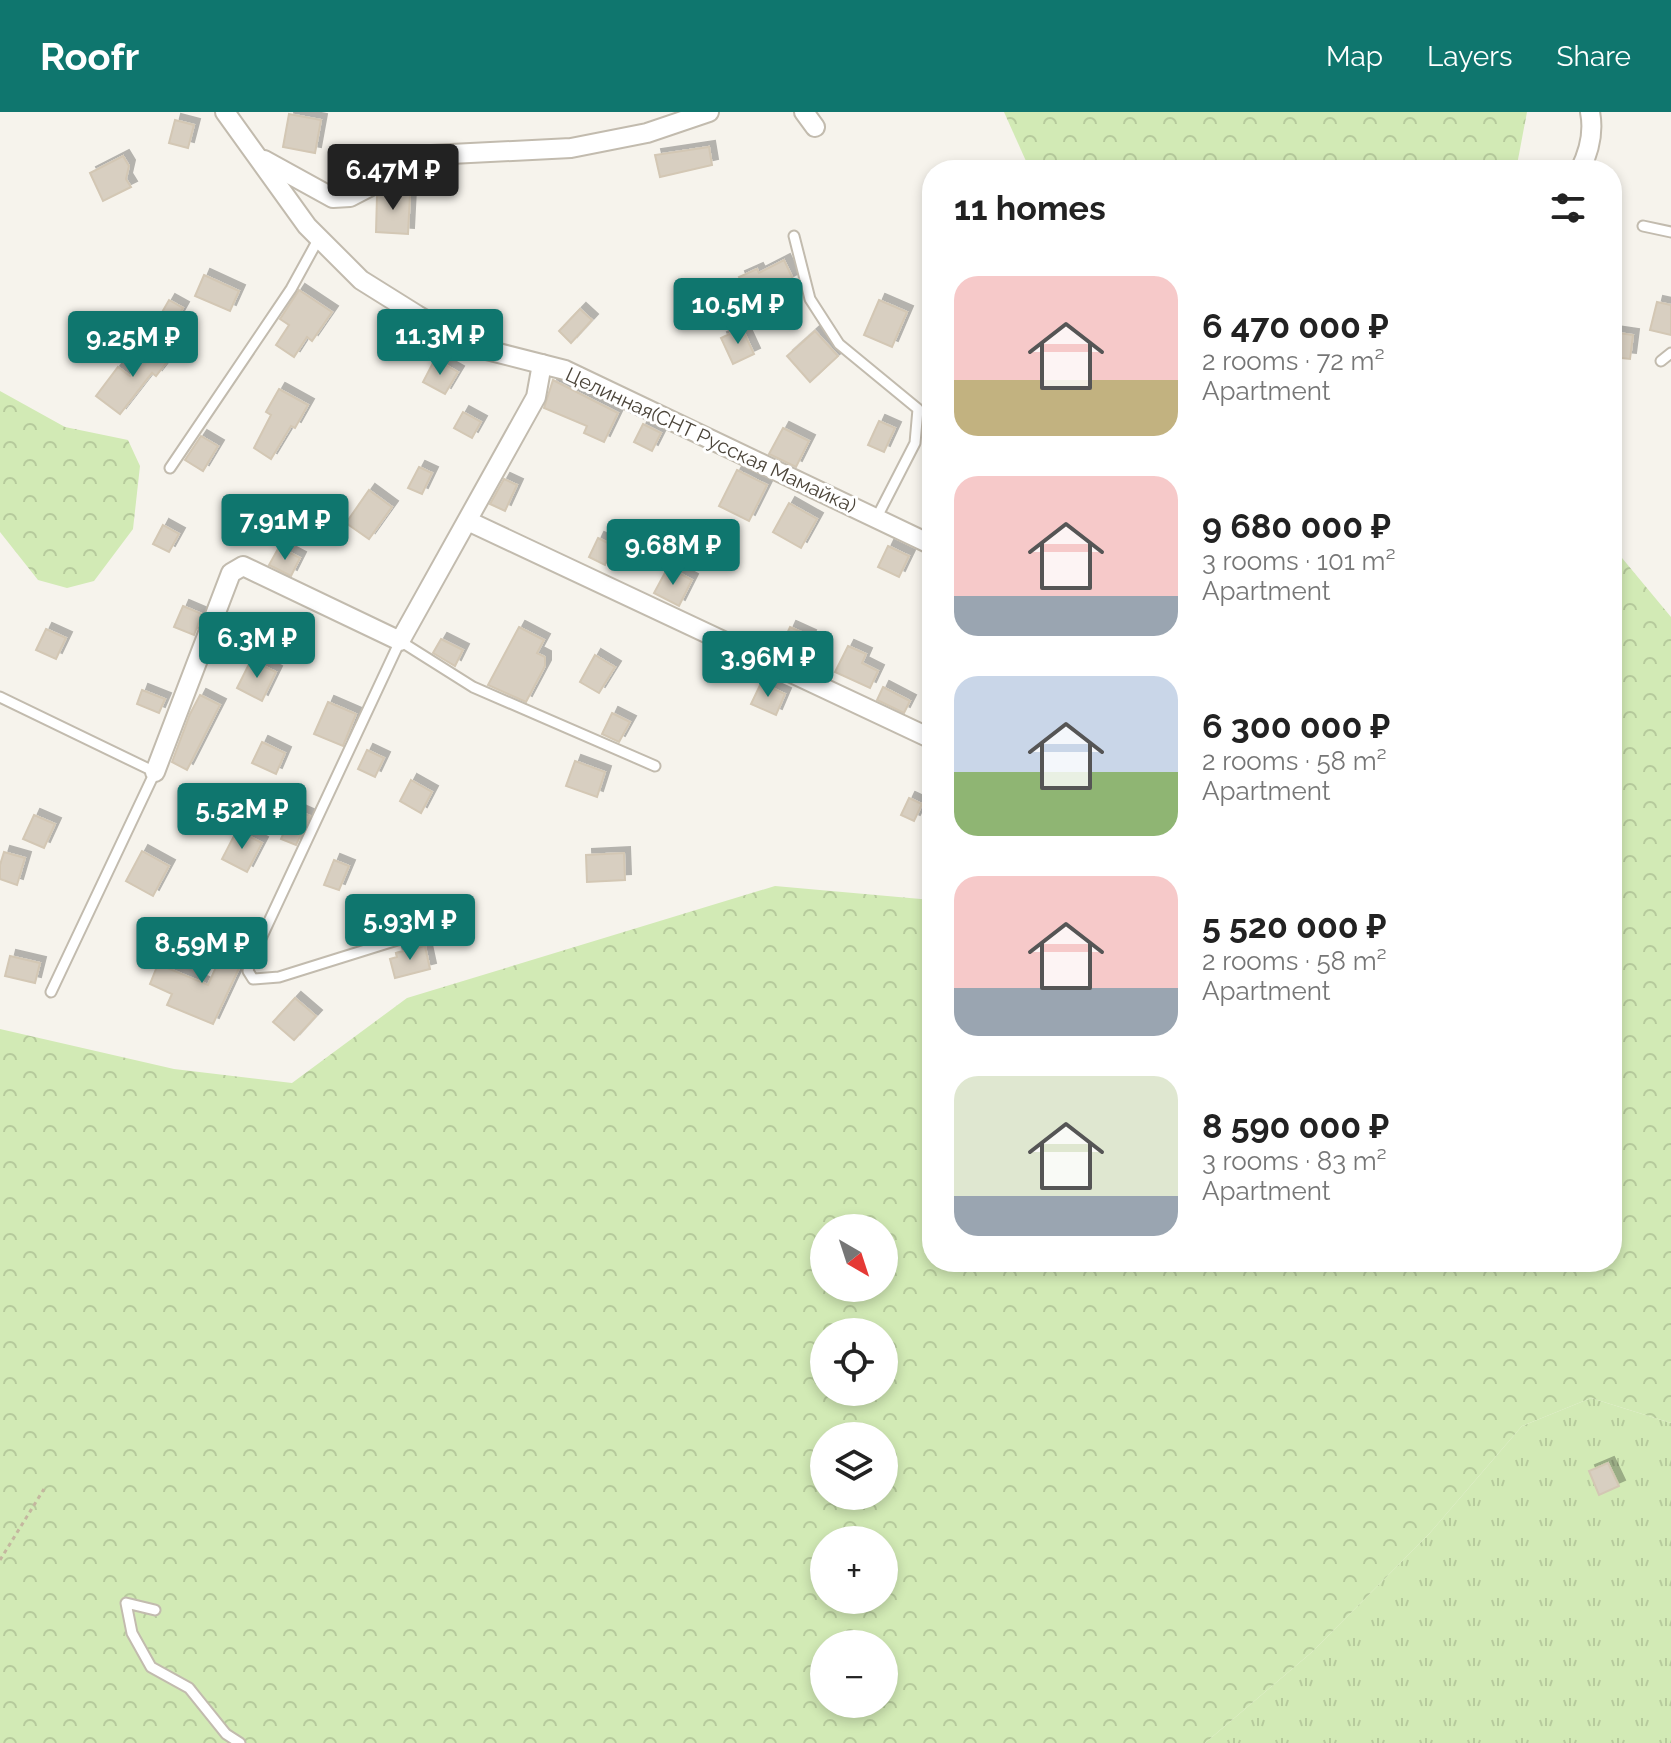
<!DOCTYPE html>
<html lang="en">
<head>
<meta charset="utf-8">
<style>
  :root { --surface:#fff; --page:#f6f6f6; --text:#222; --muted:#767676; --accent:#0f766e }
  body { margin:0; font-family:Raleway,sans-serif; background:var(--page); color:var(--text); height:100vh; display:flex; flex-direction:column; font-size:30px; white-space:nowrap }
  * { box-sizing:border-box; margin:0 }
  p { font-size:26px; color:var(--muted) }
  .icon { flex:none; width:44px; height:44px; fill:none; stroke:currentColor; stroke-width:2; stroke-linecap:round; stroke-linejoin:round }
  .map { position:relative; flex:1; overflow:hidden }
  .panel { position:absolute; left:922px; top:48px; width:700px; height:1112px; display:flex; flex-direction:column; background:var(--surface); border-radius:32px; box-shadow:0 4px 12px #0003 }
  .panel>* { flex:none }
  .needle { width:52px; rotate:141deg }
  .buttons { position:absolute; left:810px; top:1102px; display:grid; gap:16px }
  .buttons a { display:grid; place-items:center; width:88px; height:88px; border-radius:50%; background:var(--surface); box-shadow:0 4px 12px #0003; font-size:40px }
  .price { position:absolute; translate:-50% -68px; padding:0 18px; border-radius:8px; background:var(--accent); color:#fff; font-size:26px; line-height:52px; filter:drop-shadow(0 2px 4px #0008) }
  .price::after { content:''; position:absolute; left:50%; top:48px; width:24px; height:18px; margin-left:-12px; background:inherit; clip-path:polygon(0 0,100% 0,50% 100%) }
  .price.on { background:#222; color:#fff }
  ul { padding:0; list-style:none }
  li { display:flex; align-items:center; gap:24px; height:200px; padding:0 32px }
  li span { display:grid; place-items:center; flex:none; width:224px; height:160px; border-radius:24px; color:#555 }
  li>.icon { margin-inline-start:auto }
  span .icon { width:96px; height:96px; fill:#fffc; stroke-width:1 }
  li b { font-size:34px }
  h2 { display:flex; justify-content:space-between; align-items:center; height:96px; padding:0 32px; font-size:34px }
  header { display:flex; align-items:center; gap:48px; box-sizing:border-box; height:112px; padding:0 40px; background:var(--accent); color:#fff }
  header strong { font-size:38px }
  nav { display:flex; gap:44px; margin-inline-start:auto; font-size:28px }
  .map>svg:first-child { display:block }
  .grass { fill:url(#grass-tufts) }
  .forest { fill:url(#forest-crowns); fill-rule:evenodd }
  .building { fill:#d8cfc1; stroke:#d3c7b4; stroke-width:2; filter:url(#shadow) }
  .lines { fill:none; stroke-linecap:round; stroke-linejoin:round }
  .lane-casing { stroke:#c2bbae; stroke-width:13 }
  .street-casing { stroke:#c2bbae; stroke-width:22 }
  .path { stroke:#c4b79f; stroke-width:3; stroke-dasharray:4 4; stroke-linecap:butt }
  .lane { stroke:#fff; stroke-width:9 }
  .street { stroke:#fff; stroke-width:18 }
  .labels { text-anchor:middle; stroke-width:6; stroke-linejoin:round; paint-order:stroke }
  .street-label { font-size:20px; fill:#4b4439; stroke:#fff }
</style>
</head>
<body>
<header>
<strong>Roofr</strong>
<nav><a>Map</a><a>Layers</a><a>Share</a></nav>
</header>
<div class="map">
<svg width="1671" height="1631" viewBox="0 0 1671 1631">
  <defs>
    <pattern id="grass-tufts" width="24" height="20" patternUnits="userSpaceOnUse" patternTransform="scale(2)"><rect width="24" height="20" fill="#d2eab5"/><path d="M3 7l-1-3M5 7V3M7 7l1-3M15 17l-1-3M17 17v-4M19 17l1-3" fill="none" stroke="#b6ca9c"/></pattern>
    <pattern id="forest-crowns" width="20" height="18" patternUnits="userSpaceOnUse" patternTransform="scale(2)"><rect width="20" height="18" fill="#d2eab5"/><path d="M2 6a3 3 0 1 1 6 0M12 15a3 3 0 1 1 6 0" fill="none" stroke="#b6ca9c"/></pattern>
    <filter id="shadow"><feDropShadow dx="6" dy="-6" stdDeviation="0" flood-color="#0004"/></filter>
  </defs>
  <rect width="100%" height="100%" fill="#f6f3ec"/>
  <path class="grass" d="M 1591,1286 L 1671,1311 L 1671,1631 L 1205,1631 L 1312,1540 L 1429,1422 L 1522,1314 Z"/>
  <g class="forest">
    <path d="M 1004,0 L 1527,0 L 1516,58 L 1030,58 Z"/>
    <path d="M 0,279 L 65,315 L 128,328 L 140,354 L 133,417 L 94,469 L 67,476 L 38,468 L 0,420 Z"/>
    <path d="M 1612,420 L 1622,446 L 1671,505 L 1671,1311 L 1591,1286 L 1522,1314 L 1429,1422 L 1312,1540 L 1205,1631 L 0,1631 L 0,917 L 174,957 L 292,971 L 407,886 L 775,774 L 932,788 L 932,1150 L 1612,1150 ZM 824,1116 L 884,1116 L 884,1176 L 824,1176 ZM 824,1220 L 884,1220 L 884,1280 L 824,1280 ZM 824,1324 L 884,1324 L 884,1384 L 824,1384 ZM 824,1428 L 884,1428 L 884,1488 L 824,1488 ZM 824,1532 L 884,1532 L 884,1592 L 824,1592 Z"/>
  </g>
  <g class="building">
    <path d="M 289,2 L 321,8 L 315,41 L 283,35 Z"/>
    <path d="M 175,8 L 194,13 L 188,36 L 169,31 Z"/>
    <path d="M 709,35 L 712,53 L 660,65 L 655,43 Z"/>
    <path d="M 123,44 L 129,54 L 126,67 L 131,75 L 103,89 L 90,61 Z"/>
    <path d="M 393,76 L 405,77 L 405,83 L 410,83 L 408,122 L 376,120 L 377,84 Z"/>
    <path d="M 784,148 L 793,167 L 767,181 L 769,185 L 750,193 L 739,165 L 757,157 L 759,161 Z"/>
    <path d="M 204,163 L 239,179 L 230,199 L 195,184 Z"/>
    <path d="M 299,178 L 332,200 L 312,229 L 307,225 L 294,245 L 276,233 L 289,213 L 280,207 Z"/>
    <path d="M 169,188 L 183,196 L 165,228 L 153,216 Z"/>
    <path d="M 879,188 L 907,200 L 892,235 L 864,223 Z"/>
    <path d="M 1657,190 L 1671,193 L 1671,223 L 1650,218 Z"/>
    <path d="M 580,197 L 592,208 L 571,231 L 559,219 Z"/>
    <path d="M 413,214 L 433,226 L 421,244 L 402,231 Z"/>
    <path d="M 742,216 L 754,242 L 733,252 L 721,226 Z"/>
    <path d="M 815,219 L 838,244 L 810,270 L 787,244 Z"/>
    <path d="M 1612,220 L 1633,223 L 1630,247 L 1612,245 Z"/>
    <path d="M 157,229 L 173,242 L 156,264 L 152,261 L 120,302 L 96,284 L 118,255 L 130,264 Z"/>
    <path d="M 435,247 L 458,260 L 445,282 L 423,270 Z"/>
    <path d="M 553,268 L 618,301 L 604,330 L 584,321 L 587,314 L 544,296 Z"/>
    <path d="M 279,277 L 308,293 L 295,316 L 291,314 L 271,347 L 254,336 L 271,303 L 266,300 Z"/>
    <path d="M 463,300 L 481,310 L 472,326 L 454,316 Z"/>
    <path d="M 879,309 L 895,316 L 884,340 L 868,333 Z"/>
    <path d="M 643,312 L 661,321 L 652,339 L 634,330 Z"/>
    <path d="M 783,316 L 809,329 L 796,355 L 769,342 Z"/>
    <path d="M 201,324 L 218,334 L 203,359 L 185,348 Z"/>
    <path d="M 419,355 L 432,361 L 422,382 L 408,376 Z"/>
    <path d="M 737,358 L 767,373 L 749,409 L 719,394 Z"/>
    <path d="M 504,367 L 517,373 L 505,399 L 490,392 Z"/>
    <path d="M 369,378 L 392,395 L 369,427 L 346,411 Z"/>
    <path d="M 789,391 L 817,407 L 801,436 L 773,420 Z"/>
    <path d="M 163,413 L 179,422 L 169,440 L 153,432 Z"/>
    <path d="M 598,426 L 614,434 L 605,453 L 589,445 Z"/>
    <path d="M 888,434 L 909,444 L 899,465 L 878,455 Z"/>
    <path d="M 279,435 L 300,446 L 291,464 L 269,453 Z"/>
    <path d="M 668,455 L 692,468 L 679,494 L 654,481 Z"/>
    <path d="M 183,494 L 202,502 L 194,523 L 174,515 Z"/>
    <path d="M 519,515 L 544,528 L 537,541 L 545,545 L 545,554 L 526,590 L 488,573 Z"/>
    <path d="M 790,515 L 810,524 L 800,546 L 780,537 Z"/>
    <path d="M 46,517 L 66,526 L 56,547 L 36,538 Z"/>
    <path d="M 441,527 L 463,538 L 455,554 L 433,541 Z"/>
    <path d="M 848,534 L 866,542 L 862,551 L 878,559 L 870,576 L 835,560 Z"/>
    <path d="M 595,543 L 615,555 L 599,581 L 580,570 Z"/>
    <path d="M 251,548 L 276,560 L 262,589 L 237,576 Z"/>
    <path d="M 761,571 L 785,582 L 776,603 L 751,592 Z"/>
    <path d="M 883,575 L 910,589 L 904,601 L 877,588 Z"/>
    <path d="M 142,578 L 165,587 L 159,601 L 137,592 Z"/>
    <path d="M 200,583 L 220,593 L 187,658 L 172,650 L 190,602 Z"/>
    <path d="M 328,590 L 356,602 L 343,634 L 314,622 Z"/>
    <path d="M 612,601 L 630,610 L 619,630 L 602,622 Z"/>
    <path d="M 262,630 L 285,641 L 276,662 L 252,651 Z"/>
    <path d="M 367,638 L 384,646 L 375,665 L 358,657 Z"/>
    <path d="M 575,649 L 605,660 L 597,685 L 566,674 Z"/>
    <path d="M 411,668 L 432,680 L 421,701 L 400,689 Z"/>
    <path d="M 909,686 L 922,692 L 914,709 L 901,703 Z"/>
    <path d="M 294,697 L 310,704 L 296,733 L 281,727 Z"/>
    <path d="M 34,703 L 55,712 L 44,736 L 23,727 Z"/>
    <path d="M 237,718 L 262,731 L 247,760 L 222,747 Z"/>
    <path d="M 142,739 L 169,754 L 153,784 L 126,769 Z"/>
    <path d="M 4,740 L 25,746 L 17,773 L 0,767 L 0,753 Z"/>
    <path d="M 624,741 L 625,768 L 587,770 L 586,743 Z"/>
    <path d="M 334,748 L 349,754 L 339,778 L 324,773 Z"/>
    <path d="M 228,828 L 248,837 L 213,912 L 167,893 L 172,882 L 150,872 L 158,852 L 208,873 Z"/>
    <path d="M 425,834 L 430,857 L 395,866 L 390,847 L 397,845 L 396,841 Z"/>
    <path d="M 10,844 L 40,851 L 35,871 L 5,864 Z"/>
    <path d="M 295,886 L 316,904 L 294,928 L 273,910 Z"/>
    <path d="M 1608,1351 L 1619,1374 L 1599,1383 L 1589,1359 Z"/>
  </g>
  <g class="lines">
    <g class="lane-casing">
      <g id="lane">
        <path d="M 1643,114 L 1671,120"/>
        <path d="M 794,124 L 810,187 L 839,232 L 918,297 L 915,331 L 877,405"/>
        <path d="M 1661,249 L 1671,241"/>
        <path d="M 170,356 L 291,177 L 319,126"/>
        <path d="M 0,585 L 155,660 L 51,880"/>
        <path d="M 439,815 L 279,865 L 253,867 L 248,859 L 250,850 L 400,529 L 473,575 L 655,654"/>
        <path d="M 155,1498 L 126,1491 L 132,1521 L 151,1555 L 189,1576 L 226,1622 L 240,1631"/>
      </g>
    </g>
    <g class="street-casing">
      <g id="street">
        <path d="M 225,0 L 307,114 L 361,168 L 417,203 L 471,234 L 565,258 L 932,433"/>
        <path d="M 804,0 L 815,15"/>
        <path d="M 264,48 L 333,86 L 350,85 L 431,43 L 571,36 L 647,21 L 709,0"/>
        <path d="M 1580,58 C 1589,40 1594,20 1590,0"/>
        <path d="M 468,409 L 932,627"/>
        <path d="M 155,660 L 231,461 L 243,454 L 400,529 L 536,285 L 542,252"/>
      </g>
    </g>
    <path class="path" d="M 0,1448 L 44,1377"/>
    <use href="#lane" class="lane"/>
    <use href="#street" class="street"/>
  </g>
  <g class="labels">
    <g class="street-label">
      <text transform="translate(711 328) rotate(25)" y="7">Целинная(СНТ Русская Мамайка)</text>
    </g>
  </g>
</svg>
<div class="buttons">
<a><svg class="needle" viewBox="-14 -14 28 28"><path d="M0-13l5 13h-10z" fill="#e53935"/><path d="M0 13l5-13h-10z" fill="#767676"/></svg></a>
<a><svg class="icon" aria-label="locate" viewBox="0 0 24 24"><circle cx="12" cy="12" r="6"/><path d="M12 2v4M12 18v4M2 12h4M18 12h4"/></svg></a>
<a><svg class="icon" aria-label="layers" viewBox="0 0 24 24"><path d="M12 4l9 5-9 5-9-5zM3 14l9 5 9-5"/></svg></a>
<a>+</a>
<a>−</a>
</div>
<b class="price on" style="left:393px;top:100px">6.47M ₽</b>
<b class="price" style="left:738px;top:234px">10.5M ₽</b>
<b class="price" style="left:440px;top:265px">11.3M ₽</b>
<b class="price" style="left:133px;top:267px">9.25M ₽</b>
<b class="price" style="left:285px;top:450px">7.91M ₽</b>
<b class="price" style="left:673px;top:475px">9.68M ₽</b>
<b class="price" style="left:257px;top:568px">6.3M ₽</b>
<b class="price" style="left:768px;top:587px">3.96M ₽</b>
<b class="price" style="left:242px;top:739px">5.52M ₽</b>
<b class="price" style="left:410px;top:850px">5.93M ₽</b>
<b class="price" style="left:202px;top:873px">8.59M ₽</b>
<section class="panel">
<h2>11 homes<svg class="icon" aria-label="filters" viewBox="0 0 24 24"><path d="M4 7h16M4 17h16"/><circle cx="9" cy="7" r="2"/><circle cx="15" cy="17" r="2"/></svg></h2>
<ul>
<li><span style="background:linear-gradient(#f6c9c9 65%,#c2b280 0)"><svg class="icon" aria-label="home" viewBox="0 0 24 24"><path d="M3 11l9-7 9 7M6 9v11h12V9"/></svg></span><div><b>6 470 000 ₽</b><p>2 rooms · 72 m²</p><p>Apartment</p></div></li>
<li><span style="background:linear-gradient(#f6c9c9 75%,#9aa5b1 0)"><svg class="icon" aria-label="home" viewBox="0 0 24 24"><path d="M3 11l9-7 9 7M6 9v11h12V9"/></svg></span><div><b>9 680 000 ₽</b><p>3 rooms · 101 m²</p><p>Apartment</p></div></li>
<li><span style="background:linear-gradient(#c9d6e8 60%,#8fb573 0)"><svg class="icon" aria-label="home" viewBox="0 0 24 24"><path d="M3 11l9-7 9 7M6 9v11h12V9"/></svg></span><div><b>6 300 000 ₽</b><p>2 rooms · 58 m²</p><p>Apartment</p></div></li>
<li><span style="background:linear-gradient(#f6c9c9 70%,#9aa5b1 0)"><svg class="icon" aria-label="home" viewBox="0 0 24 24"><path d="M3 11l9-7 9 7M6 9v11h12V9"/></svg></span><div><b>5 520 000 ₽</b><p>2 rooms · 58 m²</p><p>Apartment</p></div></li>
<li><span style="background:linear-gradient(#dfe7d0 75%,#9aa5b1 0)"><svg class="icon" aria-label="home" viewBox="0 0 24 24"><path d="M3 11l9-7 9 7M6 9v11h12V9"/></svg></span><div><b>8 590 000 ₽</b><p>3 rooms · 83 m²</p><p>Apartment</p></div></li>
</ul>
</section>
</div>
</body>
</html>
